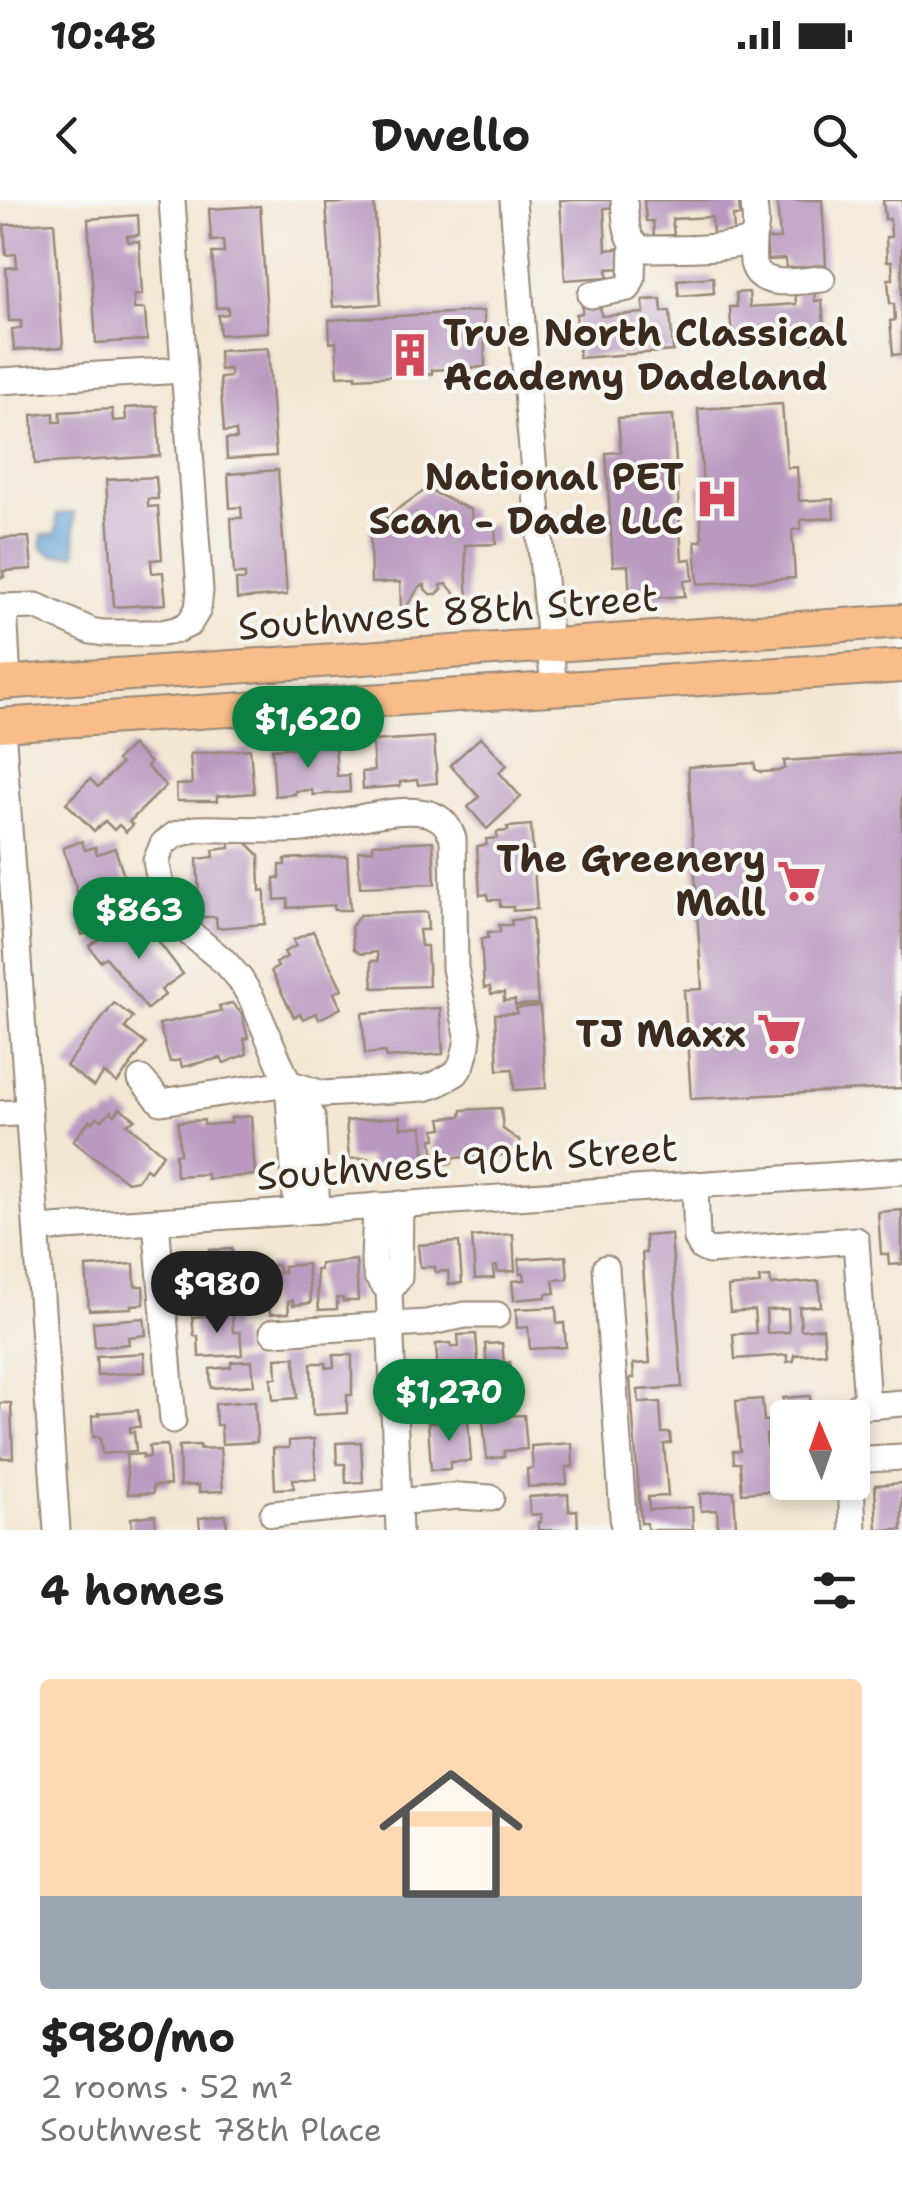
<!DOCTYPE html>
<html lang="en">
<head>
<meta charset="utf-8">
<style>
  :root { --surface:#fff; --page:#f2f2f2; --text:#222; --muted:#767676; --line:#e0e0e0; --accent:#0b8043 }
  body { margin:0; font-family:"Shantell Sans",sans-serif; background:var(--page); color:var(--text); height:100vh; display:flex; flex-direction:column; font-size:38px; white-space:nowrap }
  * { box-sizing:border-box; margin:0 }
  p { font-size:32px; color:var(--muted) }
  .icon { flex:none; width:55px; height:55px; fill:none; stroke:currentColor; stroke-width:2; stroke-linecap:round; stroke-linejoin:round }
  .map { position:relative; height:1330px; overflow:hidden }
  .panel { display:flex; flex-direction:column; background:var(--surface); flex:1 }
  .panel>* { flex:none }
  .needle { width:65px; rotate:358deg }
  .tools { position:absolute; left:770px; top:1200px; display:grid; gap:20px }
  .tools a { display:grid; place-items:center; width:100px; height:100px; border-radius:10px; background:var(--surface); box-shadow:0 5px 15px #0003; font-size:50px }
  .price { position:absolute; translate:-50% -85px; padding:0 22px; border-radius:35px; background:var(--accent); color:#fff; font-size:32px; line-height:65px; filter:drop-shadow(0 2px 5px #0008) }
  .price::after { content:''; position:absolute; left:50%; top:60px; width:30px; height:22px; margin-left:-15px; background:inherit; clip-path:polygon(0 0,100% 0,50% 100%) }
  .price.selected { background:#222; color:#fff }
  ul { padding:0; list-style:none }
  li { display:grid; align-content:center; gap:20px; height:530px; padding:0 40px }
  li+li { border-top:2px solid var(--line) }
  li span { display:grid; place-items:center; height:310px; border-radius:10px; color:#555 }
  li>.icon { margin-inline-start:auto }
  span .icon { width:180px; height:180px; fill:#fffc; stroke-width:1 }
  li b { font-size:42px }
  h2 { display:flex; justify-content:space-between; align-items:center; height:120px; padding:0 40px; font-size:42px }
  .status { display:flex; justify-content:space-between; align-items:center; height:70px; padding:0 50px; background:var(--surface); direction:ltr }
  .status svg { height:28px; fill:currentColor }
  header { display:flex; justify-content:space-between; align-items:center; height:130px; padding:0 40px; background:var(--surface); font-size:45px; font-weight:700 }
  .map>svg:first-child { display:block }
  .water { fill:#66a4d8; stroke:#50677b; stroke-width:2.5 }
  .building { fill:#b999c0; fill-rule:evenodd }
  .lines { fill:none; stroke-linecap:round; stroke-linejoin:round }
  .minor-casing { stroke:#978878; stroke-width:29 }
  .major-casing { stroke:#978878; stroke-width:36 }
  .minor { stroke:#fff; stroke-width:25 }
  .major { stroke:#f8bd88; stroke-width:32 }
  .labels { text-anchor:middle; stroke-width:8; stroke-linejoin:round; paint-order:stroke }
  .poi-label { font-size:38px; font-weight:bold; fill:#3b2a1e; stroke:#f6f6f2; text-anchor:end }
  .street-label { font-size:38px; fill:#3b2a1e; stroke:#f6f6f2 }
</style>
</head>
<body>
<div class="status"><b>10:48</b><svg viewBox="0 0 49 12"><path d="M0 12V9h3v3zM5 12V6h3v6zM10 12V3h3v9zM15 12V0h3v12zM26 1h20v11H26zM47 4h2v5h-2z"/></svg></div>
<header><svg class="icon" aria-label="back" viewBox="0 0 24 24"><path d="M15 5l-7 7 7 7"/></svg>Dwello<svg class="icon" aria-label="search" viewBox="0 0 24 24"><circle cx="10" cy="10" r="6"/><path d="M15 15l6 6"/></svg></header>
<div class="map">
<svg width="902" height="1330" viewBox="0 0 902 1330">
  <rect width="100%" height="100%" fill="#f6f6f2"/>
  <filter id="ink" filterUnits="userSpaceOnUse"><feTurbulence type="fractalNoise" baseFrequency=".01" numOctaves="2"/><feDisplacementMap in="SourceGraphic" scale="20" xChannelSelector="R" yChannelSelector="G"/><feConvolveMatrix kernelMatrix="1 2 1 2 8 2 1 2 1" color-interpolation-filters="sRGB"/></filter>
  <filter id="wash" filterUnits="userSpaceOnUse"><feTurbulence type="fractalNoise" baseFrequency=".0048" numOctaves="4" result="noise"/><feDisplacementMap in="SourceGraphic" scale="40" xChannelSelector="R" yChannelSelector="G"/><feGaussianBlur stdDeviation="2.25" result="paint"/><feColorMatrix in="noise" values="0 0 0 0 0 0 0 0 0 0 0 0 0 0 0 0 0 1.4 0 .05"/><feComposite in="paint" operator="in"/></filter>
  <g filter="url(#wash)">
    <rect width="100%" height="100%" fill="#f3e7d3"/>
    <path class="water" d="M 74,313 L 76,354 L 54,355 L 42,348 L 42,335 L 55,334 L 57,327 L 57,314 Z"/>
    <g id="blocks">
      <g class="building">
        <path d="M 560,0 L 621,0 L 621,7 L 604,8 L 606,50 L 623,48 L 624,68 L 607,69 L 608,77 L 565,80 Z"/>
        <path d="M 644,0 L 739,0 L 740,16 L 733,16 L 734,33 L 713,34 L 712,17 L 672,19 L 674,35 L 654,36 L 653,21 L 646,21 Z"/>
        <path d="M 777,0 L 822,0 L 826,65 L 786,68 L 785,59 L 768,60 L 766,39 L 780,39 Z"/>
        <path d="M 883,0 L 902,0 L 902,154 L 893,155 L 890,121 L 895,120 L 894,104 L 890,104 L 888,79 L 893,79 L 892,61 L 887,61 L 886,37 L 891,37 L 890,19 L 885,19 Z"/>
        <path d="M 374,1 L 381,104 L 333,107 L 326,4 Z"/>
        <path d="M 260,6 L 268,132 L 220,135 L 218,115 L 228,114 L 228,107 L 216,108 L 212,53 L 224,53 L 223,40 L 211,41 L 209,9 Z"/>
        <path d="M 138,15 L 139,35 L 127,36 L 128,42 L 139,41 L 142,95 L 134,95 L 134,109 L 145,109 L 147,140 L 96,143 L 88,19 Z"/>
        <path d="M 54,22 L 63,147 L 14,150 L 12,129 L 21,128 L 21,121 L 9,121 L 6,68 L 17,67 L 16,54 L 6,55 L 4,25 Z"/>
        <path d="M 713,77 L 714,93 L 679,96 L 677,80 Z"/>
        <path d="M 814,88 L 815,101 L 822,100 L 825,141 L 732,147 L 730,107 L 737,107 L 736,93 L 749,92 L 750,107 L 796,104 L 795,89 Z"/>
        <path d="M 661,99 L 662,112 L 670,111 L 673,151 L 579,158 L 576,114 L 582,113 L 582,103 L 600,102 L 601,116 L 644,113 L 643,100 Z"/>
        <path d="M 484,111 L 485,167 L 432,170 L 432,174 L 356,178 L 356,175 L 338,176 L 336,142 L 330,143 L 329,120 Z"/>
        <path d="M 268,148 L 276,256 L 227,259 L 226,239 L 237,239 L 236,231 L 224,232 L 220,178 L 230,177 L 230,169 L 220,170 L 219,151 Z"/>
        <path d="M 782,204 L 787,268 L 797,267 L 799,301 L 833,299 L 834,318 L 801,320 L 801,329 L 792,330 L 795,378 L 698,384 L 695,341 L 702,341 L 699,286 L 703,286 L 698,209 Z"/>
        <path d="M 157,206 L 160,256 L 35,264 L 32,215 L 54,213 L 54,222 L 61,222 L 60,212 L 112,209 L 113,221 L 126,220 L 125,208 Z"/>
        <path d="M 673,215 L 682,360 L 691,359 L 693,380 L 684,381 L 685,396 L 630,399 L 628,365 L 613,366 L 606,253 L 621,252 L 618,218 Z"/>
        <path d="M 278,270 L 287,395 L 237,399 L 236,380 L 245,380 L 245,374 L 234,374 L 231,318 L 242,318 L 241,307 L 230,308 L 228,274 Z"/>
        <path d="M 156,277 L 158,299 L 148,299 L 148,307 L 158,306 L 162,359 L 151,360 L 152,373 L 163,372 L 166,404 L 114,407 L 106,280 Z"/>
        <path d="M 427,289 L 471,310 L 472,326 L 495,324 L 496,344 L 465,345 L 468,402 L 462,403 L 447,384 L 441,385 L 442,389 L 437,394 L 430,394 L 425,389 L 425,385 L 420,386 L 407,406 L 401,407 L 400,382 L 371,383 L 370,327 L 391,324 L 386,317 Z"/>
        <path d="M 29,337 L 32,369 L 3,371 L 4,377 L 0,378 L 0,338 Z"/>
        <path d="M 434,537 L 437,583 L 418,585 L 417,580 L 400,582 L 400,586 L 363,589 L 362,572 L 374,571 L 372,541 Z"/>
        <path d="M 481,537 L 507,565 L 499,572 L 521,597 L 487,629 L 468,607 L 479,597 L 450,565 Z"/>
        <path d="M 132,545 L 150,563 L 147,567 L 166,586 L 129,622 L 133,625 L 126,632 L 119,625 L 114,630 L 105,621 L 94,631 L 66,603 L 90,579 L 98,587 L 121,564 L 117,560 Z"/>
        <path d="M 335,545 L 337,576 L 349,575 L 350,592 L 313,595 L 312,590 L 295,591 L 295,594 L 275,596 L 272,549 Z"/>
        <path d="M 250,549 L 254,593 L 217,596 L 217,601 L 177,601 L 176,585 L 192,584 L 190,554 Z"/>
        <path d="M 902,553 L 902,888 L 691,899 L 684,790 L 702,789 L 688,567 L 755,563 L 755,569 L 761,572 L 779,571 L 785,568 L 784,561 Z"/>
        <path d="M 531,625 L 537,709 L 513,711 L 513,707 L 500,707 L 500,700 L 489,700 L 488,694 L 480,695 L 477,646 L 487,645 L 486,639 L 497,638 L 497,632 L 508,631 L 507,627 Z"/>
        <path d="M 82,641 L 85,650 L 95,647 L 97,654 L 115,648 L 133,704 L 117,710 L 120,718 L 109,722 L 110,726 L 82,735 L 76,716 L 84,713 L 63,648 Z"/>
        <path d="M 433,641 L 435,684 L 360,687 L 358,651 L 373,650 L 373,644 Z"/>
        <path d="M 246,642 L 259,655 L 260,691 L 265,690 L 265,724 L 217,728 L 216,717 L 200,717 L 197,659 L 214,657 L 213,650 L 230,648 L 230,643 Z"/>
        <path d="M 347,656 L 350,710 L 334,710 L 334,705 L 288,708 L 288,699 L 275,700 L 274,678 L 280,678 L 280,665 L 285,665 L 285,659 Z"/>
        <path d="M 427,712 L 428,730 L 419,730 L 421,746 L 427,746 L 429,786 L 373,788 L 371,761 L 378,761 L 377,752 L 361,754 L 354,749 L 351,727 L 360,715 Z"/>
        <path d="M 532,718 L 538,804 L 515,805 L 515,800 L 504,801 L 504,793 L 491,794 L 490,787 L 484,788 L 481,739 L 488,738 L 488,732 L 500,732 L 499,725 L 512,725 L 511,720 Z"/>
        <path d="M 137,724 L 141,729 L 146,725 L 183,774 L 161,790 L 165,795 L 147,809 L 106,757 L 100,761 L 89,746 L 110,731 L 112,734 L 124,725 L 128,731 Z"/>
        <path d="M 313,731 L 342,789 L 334,793 L 341,808 L 319,819 L 316,813 L 303,819 L 300,814 L 294,817 L 271,771 L 278,767 L 276,763 L 287,757 L 284,752 L 296,746 L 293,740 Z"/>
        <path d="M 114,803 L 133,817 L 125,828 L 146,844 L 117,883 L 104,873 L 94,887 L 66,866 Z"/>
        <path d="M 232,803 L 242,814 L 248,838 L 244,839 L 247,854 L 224,863 L 221,858 L 182,867 L 180,860 L 170,862 L 159,824 L 221,811 L 219,806 Z"/>
        <path d="M 540,806 L 546,888 L 514,890 L 513,869 L 498,870 L 495,814 L 517,813 L 516,808 Z"/>
        <path d="M 440,808 L 443,854 L 386,858 L 385,852 L 365,854 L 362,813 Z"/>
        <path d="M 120,908 L 135,919 L 127,924 L 163,954 L 150,971 L 146,968 L 137,980 L 127,982 L 73,941 L 90,920 L 93,923 L 97,917 L 102,920 L 111,911 L 115,915 Z"/>
        <path d="M 501,908 L 503,929 L 520,941 L 519,954 L 452,958 L 452,963 L 434,964 L 432,939 L 436,939 L 435,929 L 443,928 L 441,918 L 461,916 L 462,910 Z"/>
        <path d="M 251,916 L 255,975 L 207,979 L 207,974 L 176,976 L 175,954 L 180,954 L 178,922 L 204,920 L 204,925 L 231,923 L 231,918 Z"/>
        <path d="M 400,917 L 401,928 L 422,926 L 425,961 L 370,966 L 369,958 L 349,959 L 346,921 Z"/>
        <path d="M 902,1010 L 902,1064 L 889,1065 L 888,1054 L 881,1054 L 878,1012 Z"/>
        <path d="M 513,1034 L 515,1071 L 497,1072 L 497,1066 L 493,1067 L 494,1078 L 475,1079 L 472,1037 Z"/>
        <path d="M 671,1034 L 682,1187 L 638,1190 L 639,1203 L 660,1202 L 662,1233 L 670,1233 L 671,1243 L 664,1244 L 668,1296 L 648,1297 L 649,1310 L 692,1307 L 693,1330 L 647,1330 L 647,1323 L 641,1323 L 630,1178 L 634,1178 L 633,1164 L 650,1163 L 642,1053 L 646,1053 L 645,1036 Z"/>
        <path d="M 459,1042 L 462,1083 L 449,1084 L 448,1071 L 435,1072 L 435,1067 L 420,1067 L 418,1045 Z"/>
        <path d="M 232,1049 L 233,1072 L 192,1075 L 191,1057 L 210,1056 L 209,1050 Z"/>
        <path d="M 566,1056 L 568,1079 L 553,1080 L 555,1093 L 546,1094 L 546,1097 L 514,1100 L 512,1081 L 525,1080 L 524,1073 L 520,1074 L 519,1059 Z"/>
        <path d="M 356,1060 L 358,1101 L 343,1101 L 343,1098 L 337,1098 L 337,1109 L 319,1110 L 316,1070 L 320,1070 L 320,1064 Z"/>
        <path d="M 134,1064 L 135,1086 L 143,1086 L 144,1104 L 131,1105 L 131,1108 L 89,1110 L 86,1067 Z"/>
        <path d="M 307,1064 L 311,1103 L 293,1105 L 293,1100 L 288,1101 L 289,1113 L 270,1114 L 267,1066 L 278,1065 L 279,1073 L 284,1072 L 284,1066 Z"/>
        <path d="M 770,1077 L 771,1085 L 819,1081 L 821,1106 L 799,1107 L 801,1130 L 823,1128 L 825,1153 L 794,1155 L 794,1161 L 787,1162 L 787,1155 L 735,1159 L 733,1134 L 756,1133 L 754,1110 L 730,1112 L 728,1087 L 760,1084 L 759,1078 ZM 788,1109 L 789,1132 L 767,1133 L 766,1110 Z"/>
        <path d="M 233,1081 L 234,1105 L 191,1108 L 190,1090 L 209,1088 L 208,1082 Z"/>
        <path d="M 556,1107 L 557,1124 L 564,1123 L 566,1147 L 530,1149 L 528,1127 L 517,1128 L 516,1109 Z"/>
        <path d="M 232,1114 L 233,1132 L 240,1132 L 242,1155 L 199,1157 L 198,1136 L 194,1136 L 192,1117 Z"/>
        <path d="M 144,1118 L 146,1135 L 128,1137 L 129,1144 L 95,1147 L 93,1122 Z"/>
        <path d="M 476,1134 L 479,1174 L 438,1177 L 436,1144 L 451,1143 L 451,1147 L 459,1147 L 458,1135 Z"/>
        <path d="M 502,1143 L 504,1163 L 510,1162 L 512,1183 L 488,1185 L 485,1144 Z"/>
        <path d="M 144,1153 L 145,1172 L 97,1175 L 96,1156 Z"/>
        <path d="M 333,1155 L 352,1155 L 352,1195 L 347,1195 L 347,1213 L 313,1215 L 311,1163 L 326,1163 L 326,1168 L 334,1167 Z"/>
        <path d="M 295,1157 L 297,1198 L 273,1200 L 271,1178 L 277,1178 L 276,1158 Z"/>
        <path d="M 252,1161 L 254,1185 L 211,1188 L 210,1169 L 231,1167 L 231,1162 Z"/>
        <path d="M 810,1196 L 812,1218 L 784,1218 L 783,1198 Z"/>
        <path d="M 762,1199 L 764,1221 L 788,1220 L 788,1234 L 766,1235 L 768,1256 L 788,1255 L 788,1265 L 768,1266 L 770,1291 L 742,1293 L 740,1263 L 734,1263 L 733,1251 L 740,1251 L 736,1201 Z"/>
        <path d="M 255,1201 L 257,1242 L 222,1244 L 221,1225 L 216,1225 L 215,1204 Z"/>
        <path d="M 0,1203 L 11,1203 L 13,1258 L 0,1258 Z"/>
        <path d="M 505,1209 L 505,1216 L 524,1215 L 527,1249 L 504,1251 L 504,1257 L 487,1259 L 482,1211 Z"/>
        <path d="M 138,1210 L 140,1227 L 130,1227 L 130,1232 L 134,1232 L 136,1251 L 102,1254 L 100,1237 L 93,1237 L 92,1216 L 99,1215 L 98,1213 Z"/>
        <path d="M 468,1220 L 471,1261 L 450,1262 L 450,1269 L 431,1270 L 428,1223 Z"/>
        <path d="M 314,1239 L 316,1279 L 293,1279 L 294,1288 L 275,1289 L 273,1248 L 289,1248 L 289,1241 Z"/>
        <path d="M 361,1242 L 363,1282 L 346,1283 L 345,1264 L 337,1264 L 336,1243 Z"/>
        <path d="M 572,1243 L 573,1267 L 566,1267 L 567,1284 L 528,1287 L 527,1269 L 533,1268 L 531,1246 Z"/>
        <path d="M 167,1245 L 170,1285 L 153,1286 L 153,1293 L 128,1294 L 126,1255 L 143,1254 L 143,1258 L 150,1257 L 149,1246 Z"/>
        <path d="M 200,1245 L 200,1249 L 220,1248 L 223,1291 L 199,1292 L 199,1285 L 180,1286 L 179,1246 Z"/>
        <path d="M 902,1283 L 902,1330 L 877,1330 L 875,1285 Z"/>
        <path d="M 734,1291 L 736,1326 L 718,1328 L 717,1310 L 701,1311 L 700,1294 Z"/>
        <path d="M 568,1294 L 569,1311 L 577,1310 L 578,1330 L 538,1330 L 538,1322 L 541,1322 L 541,1314 L 530,1315 L 529,1297 Z"/>
        <path d="M 155,1315 L 156,1330 L 132,1330 L 131,1318 Z"/>
        <path d="M 226,1315 L 227,1330 L 200,1330 L 199,1318 Z"/>
      </g>
    </g>
  </g>
  <g filter="url(#ink)">
    <use href="#blocks" fill-opacity="0" stroke="#978878" stroke-width="2.5"/>
    <g class="lines">
      <g class="minor-casing">
        <g id="minor">
          <path d="M 513,0 L 528,205 L 554,489"/>
          <path d="M 624,0 C 626,18 624,41 642,49 C 660,49 741,50 751,39 C 759,30 754,11 754,0"/>
          <path d="M 753,37 C 753,45 752,56 753,63 C 760,91 801,80 822,79"/>
          <path d="M 591,95 L 628,88 L 632,79 L 633,45"/>
          <path d="M 0,181 L 183,170"/>
          <path d="M 0,407 L 36,406 L 91,431 L 103,433 L 162,433 L 176,430 L 189,424 L 198,409 L 200,391 L 172,0"/>
          <path d="M 4,407 L 8,482"/>
          <path d="M 2,525 L 57,1330"/>
          <path d="M 141,879 L 161,902 L 288,883 L 323,894 L 425,888 L 437,884 L 456,873 L 462,864 L 467,845 L 468,835 L 455,768 L 453,638 C 450,631 447,624 440,619 C 411,598 337,626 303,629 C 269,632 231,628 195,629 L 175,635 L 163,644 L 156,661 L 161,686 L 172,713 L 180,725 L 226,763 L 240,779 L 252,799 L 288,883 L 312,916 L 317,1010"/>
          <path d="M 288,883 L 297,1012"/>
          <path d="M 0,914 L 29,912"/>
          <path d="M 695,984 L 697,1039 L 702,1048 L 709,1051 L 856,1040 L 867,1205"/>
          <path d="M 376,1006 L 374,1061 L 377,1076 L 389,1091 L 399,1330"/>
          <path d="M 156,1021 L 173,1220"/>
          <path d="M 37,1029 L 902,971"/>
          <path d="M 606,1068 L 624,1330"/>
          <path d="M 389,1091 L 399,1078 L 400,1004"/>
          <path d="M 273,1132 L 426,1123 L 465,1115 L 497,1115"/>
          <path d="M 847,1218 L 850,1211 L 855,1207 L 902,1203"/>
          <path d="M 852,1260 L 902,1257"/>
          <path d="M 851,1282 L 853,1330"/>
          <path d="M 273,1314 L 458,1296 L 491,1298"/>
        </g>
      </g>
      <g class="major-casing">
        <g id="major">
          <path d="M 0,483 L 902,421"/>
          <path d="M 0,525 L 902,466"/>
        </g>
      </g>
      <use href="#minor" class="minor"/>
      <use href="#major" class="major"/>
    </g>
  </g>
  <defs>
    <g id="building-bare" transform="scale(3.45)"><path d="M-4-6H4V6H1V3H-1V6H-4ZM-2.5-4.3h1.7v1.8h-1.7ZM.8-4.3h1.7v1.8H.8ZM-2.5-1h1.7V.8h-1.7ZM.8-1h1.7V.8H.8Z" fill="#d1495b" stroke="#f6f6f2" stroke-width="2.5" paint-order="stroke"/></g>
    <g id="hospital-bare" transform="scale(3.45)"><path d="M-5-5h3v3.5h4V-5h3V5h-3V1.5h-4V5h-3Z" fill="#d1495b" stroke="#f6f6f2" stroke-width="2.5" paint-order="stroke"/></g>
    <g id="supermarket-bare" transform="scale(3.45)"><path d="M-6-5.5h2.5l.6 2H6L4.5 2H-2.5L-4.4-4H-6ZM-1.5 3.2a1.3 1.3 0 1 0 .1 0ZM3 3.2a1.3 1.3 0 1 0 .1 0Z" fill="#d1495b" stroke="#f6f6f2" stroke-width="2.5" paint-order="stroke"/></g>
  </defs>
  <g fill-rule="evenodd">
    <use href="#building-bare" x="410" y="155"/>
    <use href="#hospital-bare" x="717" y="299"/>
    <use href="#supermarket-bare" x="799" y="681"/>
    <use href="#supermarket-bare" x="779" y="834"/>
  </g>
  <g class="labels">
    <g class="poi-label">
      <text x="443" y="146" text-anchor="start">True North Classical<tspan x="443" dy="44">Academy Dadeland</tspan></text>
      <text x="684" y="290">National PET<tspan x="684" dy="44">Scan - Dade LLC</tspan></text>
      <text x="766" y="672">The Greenery<tspan x="766" dy="44">Mall</tspan></text>
      <text x="746" y="847">TJ Maxx</text>
    </g>
    <g class="street-label">
      <text transform="translate(448 412) rotate(-4)" y="13">Southwest 88th Street</text>
      <text transform="translate(467 962) rotate(-4)" y="13">Southwest 90th Street</text>
    </g>
  </g>
</svg>
<div class="tools">
<a><svg class="needle" viewBox="-14 -14 28 28"><path d="M0-13l5 13h-10z" fill="#e53935"/><path d="M0 13l5-13h-10z" fill="#767676"/></svg></a>
</div>
<b class="price" style="left:308px;top:571px">$1,620</b>
<b class="price" style="left:139px;top:762px">$863</b>
<b class="price selected" style="left:217px;top:1136px">$980</b>
<b class="price" style="left:449px;top:1244px">$1,270</b>
</div>
<section class="panel">
<h2>4 homes<svg class="icon" aria-label="filters" viewBox="0 0 24 24"><path d="M4 7h16M4 17h16"/><circle cx="9" cy="7" r="2"/><circle cx="15" cy="17" r="2"/></svg></h2>
<ul>
<li><span style="background:linear-gradient(#ffd9b3 70%,#9aa5b1 0)"><svg class="icon" aria-label="home" viewBox="0 0 24 24"><path d="M3 11l9-7 9 7M6 9v11h12V9"/></svg></span><div><b>$980/mo</b><p>2 rooms · 52 m²</p><p>Southwest 78th Place</p></div></li>
</ul>
</section>
</body>
</html>
